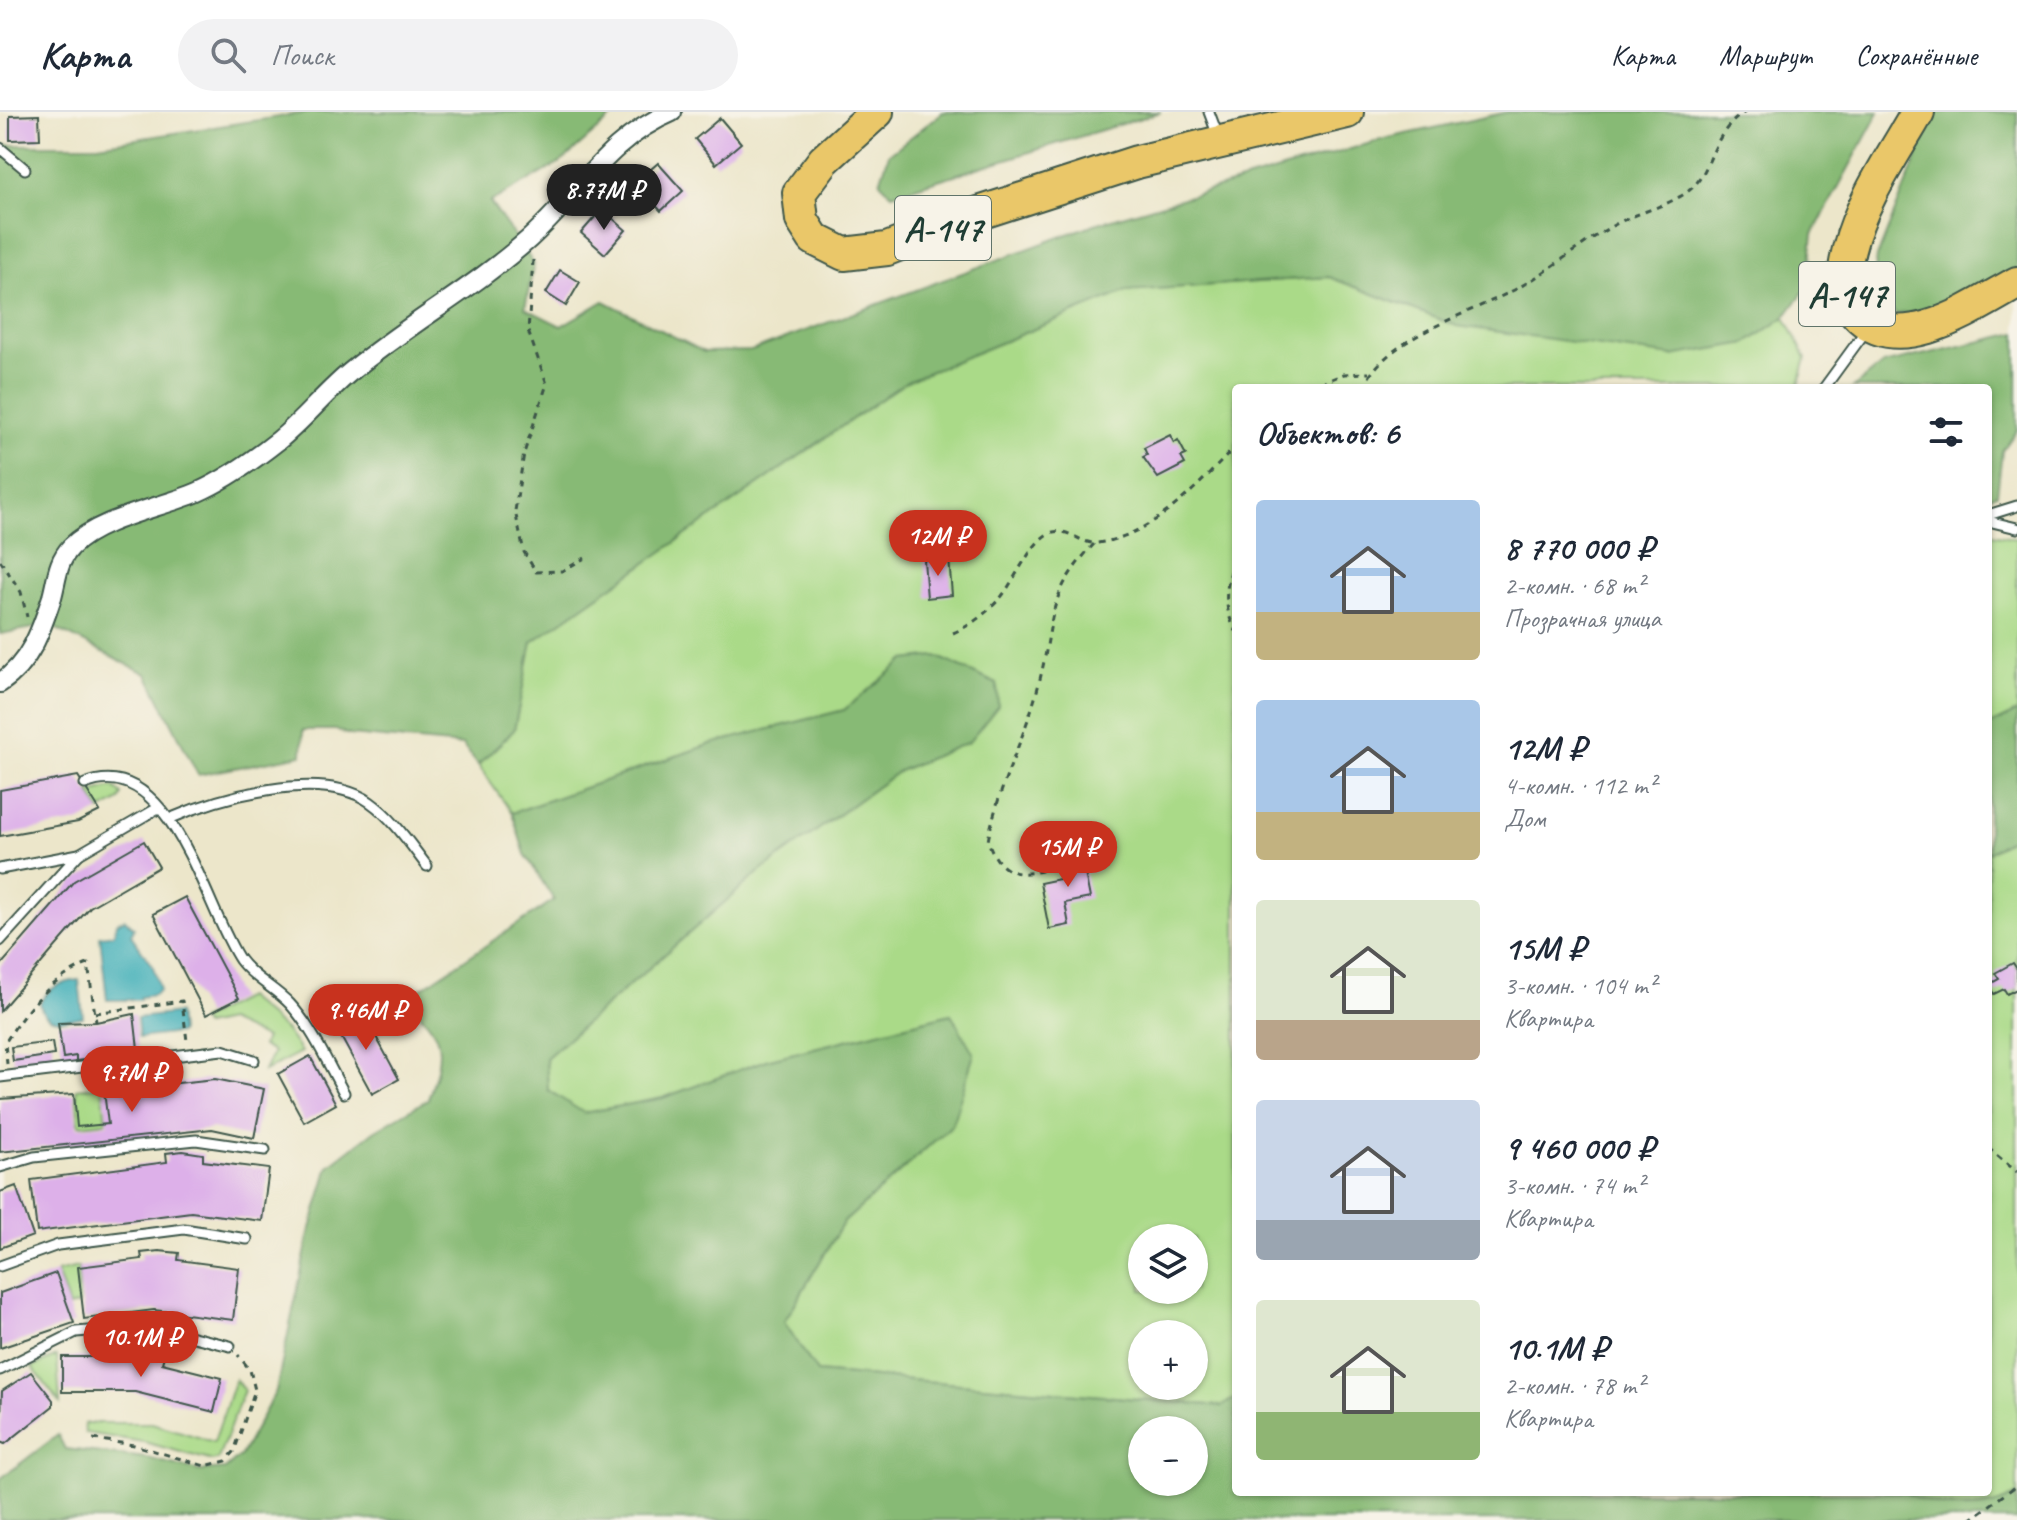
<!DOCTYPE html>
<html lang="ru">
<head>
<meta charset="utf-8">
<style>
  :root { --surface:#fff; --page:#f2f2f3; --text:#1f2937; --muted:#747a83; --line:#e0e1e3; --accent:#c8321e }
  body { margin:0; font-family:Caveat,sans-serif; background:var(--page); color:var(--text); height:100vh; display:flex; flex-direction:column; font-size:30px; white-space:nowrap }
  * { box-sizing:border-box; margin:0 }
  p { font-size:26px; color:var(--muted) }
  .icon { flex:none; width:44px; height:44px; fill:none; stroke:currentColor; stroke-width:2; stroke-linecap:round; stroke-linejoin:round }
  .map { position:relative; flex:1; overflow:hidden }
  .drawer { position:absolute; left:1232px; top:272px; width:760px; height:1112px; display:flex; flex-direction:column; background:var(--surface); border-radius:8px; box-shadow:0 2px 6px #0004 }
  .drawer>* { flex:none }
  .buttons { position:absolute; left:1128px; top:1112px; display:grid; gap:16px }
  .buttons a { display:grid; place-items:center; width:80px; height:80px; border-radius:50%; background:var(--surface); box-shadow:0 2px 6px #0004; font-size:40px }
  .price { position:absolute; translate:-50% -68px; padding:0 18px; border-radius:28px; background:var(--accent); color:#fff; font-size:26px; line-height:52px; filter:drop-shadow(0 2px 4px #0008) }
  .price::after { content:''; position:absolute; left:50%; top:48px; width:24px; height:18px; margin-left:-12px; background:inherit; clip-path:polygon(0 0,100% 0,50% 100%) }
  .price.active { background:#222; color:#fff }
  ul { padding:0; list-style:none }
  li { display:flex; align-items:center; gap:24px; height:200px; padding:0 24px }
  li span { display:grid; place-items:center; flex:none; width:224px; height:160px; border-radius:8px; color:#555 }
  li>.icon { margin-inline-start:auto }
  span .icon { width:96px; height:96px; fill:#fffc; stroke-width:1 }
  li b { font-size:34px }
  h2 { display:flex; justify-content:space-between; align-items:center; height:96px; padding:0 24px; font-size:34px }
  header { display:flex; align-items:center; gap:48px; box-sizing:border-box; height:112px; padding:0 40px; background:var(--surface); border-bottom:2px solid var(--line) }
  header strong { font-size:38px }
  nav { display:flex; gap:44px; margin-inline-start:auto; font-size:28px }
  .search { width:560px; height:72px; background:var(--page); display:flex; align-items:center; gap:20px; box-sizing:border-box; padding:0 28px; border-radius:44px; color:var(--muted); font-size:30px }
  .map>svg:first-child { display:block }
  .green { fill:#aada88; stroke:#648c5e; stroke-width:2; fill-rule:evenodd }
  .forest { fill:#87ba74; stroke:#537c54; stroke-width:2; fill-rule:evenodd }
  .water { fill:#3daeb8; stroke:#2e7676; stroke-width:2 }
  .building { fill:#ddb0e9 }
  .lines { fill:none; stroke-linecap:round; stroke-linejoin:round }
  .service-casing { stroke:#3e564a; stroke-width:13 }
  .minor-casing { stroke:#3e564a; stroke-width:22 }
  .trunk-casing { stroke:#3e564a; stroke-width:36 }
  .path { stroke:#3e564a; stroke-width:3; stroke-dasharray:6 6; stroke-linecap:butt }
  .service { stroke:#fff; stroke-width:9 }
  .minor { stroke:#fff; stroke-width:18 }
  .trunk { stroke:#eac769; stroke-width:32 }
  .labels { text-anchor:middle; stroke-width:8; stroke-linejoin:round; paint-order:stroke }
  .shield { fill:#f7f3e8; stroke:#60746a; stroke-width:2 }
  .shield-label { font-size:36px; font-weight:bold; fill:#1f3d34 }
</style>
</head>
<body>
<header>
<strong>Карта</strong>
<div class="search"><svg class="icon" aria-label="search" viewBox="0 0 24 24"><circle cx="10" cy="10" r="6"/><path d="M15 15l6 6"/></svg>Поиск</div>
<nav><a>Карта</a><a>Маршрут</a><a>Сохранённые</a></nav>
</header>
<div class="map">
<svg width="2017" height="1408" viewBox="0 0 2017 1408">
  <rect width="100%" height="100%" fill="#f7f3e8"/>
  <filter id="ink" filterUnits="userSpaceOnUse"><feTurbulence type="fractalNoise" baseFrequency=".0125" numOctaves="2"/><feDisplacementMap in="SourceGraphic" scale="16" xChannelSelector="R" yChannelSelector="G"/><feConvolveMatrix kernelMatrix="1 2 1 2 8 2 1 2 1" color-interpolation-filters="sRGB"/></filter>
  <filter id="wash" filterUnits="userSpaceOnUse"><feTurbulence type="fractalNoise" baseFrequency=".006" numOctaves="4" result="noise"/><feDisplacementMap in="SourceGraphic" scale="32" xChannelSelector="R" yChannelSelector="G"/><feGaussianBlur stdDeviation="1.8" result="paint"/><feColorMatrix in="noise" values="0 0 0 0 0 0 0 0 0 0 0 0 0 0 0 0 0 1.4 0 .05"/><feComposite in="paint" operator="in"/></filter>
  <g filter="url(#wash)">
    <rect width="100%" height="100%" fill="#ece6ca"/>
    <g class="green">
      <path d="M 1329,165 L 1457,214 L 1747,231 L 1785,205 L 1806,246 L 1798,276 L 1236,276 L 1236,1286 L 1222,1294 L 817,1260 L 784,1210 L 843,1111 L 952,1013 L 951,902 L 766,948 L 663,986 L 583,1001 L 548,978 L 546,946 L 758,761 L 899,659 L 969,630 L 997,572 L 936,544 L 906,548 L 844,598 L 711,632 L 512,701 L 478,653 L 514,618 L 532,530 L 907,269 L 1127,179 ZM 1142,1126 L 1194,1126 L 1194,1178 L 1142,1178 ZM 1142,1222 L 1194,1222 L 1194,1274 L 1142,1274 Z"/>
      <path d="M 1988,421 L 2017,427 L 2017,600 L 1988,614 Z"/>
      <path d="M 113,675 L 122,682 L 120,688 L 100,699 L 90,681 Z"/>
      <path d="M 2017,723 L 2017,1382 C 1985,1404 1936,1397 1904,1380 L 1988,1380 L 1988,741 Z"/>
      <path d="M 246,885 L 286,919 L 301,940 L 264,959 L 273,940 L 262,934 L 265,926 L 228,909 L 204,914 L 201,908 Z"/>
      <path d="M 102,974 L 106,1010 L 79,1013 L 76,977 Z"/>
      <path d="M 78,1155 L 79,1192 L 69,1195 L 57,1160 Z"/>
      <path d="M 57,1244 L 60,1291 L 32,1255 Z"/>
      <path d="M 235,1267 L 244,1278 L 218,1347 L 213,1349 L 144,1330 L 85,1321 L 84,1311 L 152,1311 L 214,1330 Z"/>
    </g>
    <g class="forest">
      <path d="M 311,0 L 618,0 L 560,51 L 490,90 L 534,152 L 525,196 L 561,214 L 604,189 L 704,240 L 751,239 L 1095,112 L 1388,26 L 1508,0 L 1879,0 L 1813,122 L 1807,175 L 1785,205 L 1747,231 L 1672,244 L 1457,214 L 1329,165 L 1127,179 L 907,269 L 532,530 L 514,618 L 478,653 L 462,633 L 350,623 L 336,618 L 303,618 L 302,643 L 198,663 L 147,562 L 49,513 L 0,522 L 0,33 L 98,33 Z"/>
      <path d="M 943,0 L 1161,0 L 892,82 L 880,70 L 889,42 Z"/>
      <path d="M 1935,0 L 2017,0 L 2017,165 L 1924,200 L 1896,202 C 1875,185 1872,171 1877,145 Z"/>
      <path d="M 2017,221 L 2017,318 L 2002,339 L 1997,382 L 1988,385 L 1988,276 L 1853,276 L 1883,252 Z"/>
      <path d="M 936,544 L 997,572 L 998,594 L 969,630 L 899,659 L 758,761 L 546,946 L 548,978 L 584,1001 L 663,986 L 766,948 L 951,902 L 974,942 L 952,1013 L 843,1111 L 784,1210 L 817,1260 L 1221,1294 L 1236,1286 L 1236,1380 L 1904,1380 C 1936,1397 1985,1404 2017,1382 L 2017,1408 L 0,1408 L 0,1367 L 58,1323 L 65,1337 L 147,1346 L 200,1359 L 225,1357 L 241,1343 L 276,1279 L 309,1123 L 329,1054 L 374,1019 L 428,987 C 445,937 446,922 404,888 L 554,788 L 525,742 L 512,701 L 711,632 L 844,598 L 905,548 ZM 1194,1318 L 1194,1370 L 1142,1370 L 1142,1318 Z"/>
      <path d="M 2017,600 L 2017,723 L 1988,741 L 1988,614 Z"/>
    </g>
    <g class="water">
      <path d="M 125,807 L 134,816 L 131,823 L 153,855 L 160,878 L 153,883 L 140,885 L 140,888 L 107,888 L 100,824 L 114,822 L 117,811 Z"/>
      <path d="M 79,868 L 83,905 C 65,907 44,915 40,891 C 48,875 63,870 79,868 Z"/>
      <path d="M 178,901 L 180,921 L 139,926 L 137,906 Z"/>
    </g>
    <g id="blocks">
      <g class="building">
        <path d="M 39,3 L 40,27 L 10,28 L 10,4 Z"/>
        <path d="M 720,6 L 741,31 L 716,52 L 695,27 Z"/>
        <path d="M 658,51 L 683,79 L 661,99 L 635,71 Z"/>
        <path d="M 602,97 L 626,118 L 605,142 L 581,121 Z"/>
        <path d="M 560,158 L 580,170 L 566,194 L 546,181 Z"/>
        <path d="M 1170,323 L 1174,331 L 1178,328 L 1186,343 L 1181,345 L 1185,352 L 1158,366 L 1143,345 L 1147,343 L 1144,336 Z"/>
        <path d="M 949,446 L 952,483 L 927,486 L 924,448 Z"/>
        <path d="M 78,664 L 100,699 L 78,710 L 0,724 L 0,678 Z"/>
        <path d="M 144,729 L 159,755 L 90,795 L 0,899 L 0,854 L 74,769 Z"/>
        <path d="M 1093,739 L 1098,758 L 1085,761 L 1090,786 L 1065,791 L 1069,813 L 1049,817 L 1040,771 L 1069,765 L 1064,747 Z"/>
        <path d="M 185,785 L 239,886 L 206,903 L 153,802 Z"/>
        <path d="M 2013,851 L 2017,857 L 2017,877 L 2007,882 L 2004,877 L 1994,882 L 1988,873 L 1999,867 L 1995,861 Z"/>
        <path d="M 361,897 L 399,967 L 372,982 L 334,912 Z"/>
        <path d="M 134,902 L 138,937 L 91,950 L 91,947 L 76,949 L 76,944 L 63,946 L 58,911 L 96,910 Z"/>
        <path d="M 52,930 L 54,943 L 13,949 L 11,935 Z"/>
        <path d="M 310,944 L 336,992 L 304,1010 L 278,962 Z"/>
        <path d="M 215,967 L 264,977 L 254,1026 L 212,1017 L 0,1040 L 0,987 L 74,982 L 77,1015 L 108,1012 L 104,979 Z"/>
        <path d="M 183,1039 L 203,1042 L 203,1049 L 269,1057 L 262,1109 L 191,1100 L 37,1120 L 31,1068 L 167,1050 L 166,1041 Z"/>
        <path d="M 16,1074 L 33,1124 L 0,1136 L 0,1080 Z"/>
        <path d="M 159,1139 L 179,1141 L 178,1148 L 239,1156 L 233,1208 L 154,1198 L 84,1207 L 78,1155 L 142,1147 L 141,1141 Z"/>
        <path d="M 56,1161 L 74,1211 L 0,1236 L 0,1181 Z"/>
        <path d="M 127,1239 L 164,1244 L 162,1251 L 222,1266 L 214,1300 L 135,1280 L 62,1280 L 62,1245 L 126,1245 Z"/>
        <path d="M 31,1260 L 53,1288 L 53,1294 L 5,1332 L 0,1330 L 2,1279 Z"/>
      </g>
    </g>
  </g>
  <g filter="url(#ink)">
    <use href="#blocks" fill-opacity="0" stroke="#3e564a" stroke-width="2"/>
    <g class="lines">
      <g class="service-casing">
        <g id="service">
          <path d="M 1209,0 L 1218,24"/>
          <path d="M 0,36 L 25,57"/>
          <path d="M 1824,276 L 1867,217"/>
          <path d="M 1988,403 L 2017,394"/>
          <path d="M 1988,409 L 2017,416"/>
          <path d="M 85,672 C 171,638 205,797 240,848 C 253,866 275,876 290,892 C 313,917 328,952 344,981"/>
          <path d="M 169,707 C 219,685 321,656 370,690 C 394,707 410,732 427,754"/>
          <path d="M 0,757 L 79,742 L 158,696"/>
          <path d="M 0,829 L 79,742"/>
          <path d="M 0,965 L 222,938 L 254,948"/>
          <path d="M 0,1055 L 34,1045 L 196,1028 L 265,1038"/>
          <path d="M 0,1154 L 58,1133 L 184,1117 L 247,1127"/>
          <path d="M 0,1258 L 76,1220 L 149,1214 L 230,1234"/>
        </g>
      </g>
      <g class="minor-casing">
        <path id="minor" d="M 0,571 C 30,551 41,519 52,485 C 57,467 57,450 71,435 C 99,406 161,396 198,380 C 227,367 255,347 279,328 C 306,306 327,278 354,257 C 410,211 475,175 529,127 C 578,83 609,26 672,0"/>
      </g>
      <g class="trunk-casing">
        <g id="trunk">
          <path d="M 877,0 L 824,48 L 799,81 L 802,108 L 814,127 L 844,142 L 887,137 L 979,101 L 1137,50 L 1347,0"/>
          <path d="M 1918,0 C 1894,42 1861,89 1849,137 C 1843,159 1841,188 1860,205 C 1903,245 1976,193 2017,171"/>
        </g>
      </g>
      <g class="path">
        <path d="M 533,148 L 528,219 L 547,272 L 524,341 L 515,399 L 524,440 L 536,460 L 562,459 L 585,446"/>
        <path d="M 1309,276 L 1344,262 L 1369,261"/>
        <path d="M 1364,276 C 1380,228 1469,202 1512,179 C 1546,162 1576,135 1609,116 C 1631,102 1659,97 1681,84 C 1716,64 1705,26 1745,0"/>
        <path d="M 1236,447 C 1225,472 1222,494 1236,519"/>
        <path d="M 0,448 L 21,480 L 27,505"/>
        <path d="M 953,521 C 972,513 988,500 1002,484 C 1014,469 1033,427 1050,421 C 1067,414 1081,433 1097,431 C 1153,424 1199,373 1236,334"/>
        <path d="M 1054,756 C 1020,765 1001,766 988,729 C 998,673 1026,625 1039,571 C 1056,506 1044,486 1094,432"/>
        <path d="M 95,901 L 182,889 L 187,929"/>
        <path d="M 7,952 L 5,931 C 24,899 52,866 88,852 L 96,910"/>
        <path d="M 1988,1036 L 2017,1060"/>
        <path d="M 93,1327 L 134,1333 L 205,1354 L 226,1349 L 234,1340 L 255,1278 L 250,1258 L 238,1243"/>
        <path d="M 1970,1408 L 2017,1373"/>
      </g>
      <use href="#service" class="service"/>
      <use href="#minor" class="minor"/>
      <use href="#trunk" class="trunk"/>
    </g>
  </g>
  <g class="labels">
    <g class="shield">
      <rect x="895" y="84" width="96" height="64" rx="6"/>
      <rect x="1799" y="150" width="96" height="64" rx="6"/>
    </g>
    <g class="shield-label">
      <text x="943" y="129">А-147</text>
      <text x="1847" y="195">А-147</text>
    </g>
  </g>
</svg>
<div class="buttons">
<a><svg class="icon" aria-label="layers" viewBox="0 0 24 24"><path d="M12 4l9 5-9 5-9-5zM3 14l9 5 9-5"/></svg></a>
<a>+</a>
<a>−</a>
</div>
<b class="price active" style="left:604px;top:120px">8.77M ₽</b>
<b class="price" style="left:938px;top:466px">12M ₽</b>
<b class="price" style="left:1068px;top:777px">15M ₽</b>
<b class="price" style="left:366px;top:940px">9.46M ₽</b>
<b class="price" style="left:132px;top:1002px">9.7M ₽</b>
<b class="price" style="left:141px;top:1267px">10.1M ₽</b>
<section class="drawer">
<h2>Объектов: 6<svg class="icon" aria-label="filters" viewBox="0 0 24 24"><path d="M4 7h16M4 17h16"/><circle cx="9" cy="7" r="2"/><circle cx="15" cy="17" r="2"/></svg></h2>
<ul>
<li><span style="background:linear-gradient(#a9c7e8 70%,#c2b280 0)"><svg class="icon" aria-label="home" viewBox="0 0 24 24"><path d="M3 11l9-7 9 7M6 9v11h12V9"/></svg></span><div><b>8 770 000 ₽</b><p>2-комн. · 68 m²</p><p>Прозрачная улица</p></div></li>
<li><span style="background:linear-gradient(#a9c7e8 70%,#c2b280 0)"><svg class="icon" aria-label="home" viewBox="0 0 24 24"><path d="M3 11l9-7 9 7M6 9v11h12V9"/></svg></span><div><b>12M ₽</b><p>4-комн. · 112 m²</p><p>Дом</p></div></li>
<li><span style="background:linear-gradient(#dfe7d0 75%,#b9a48a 0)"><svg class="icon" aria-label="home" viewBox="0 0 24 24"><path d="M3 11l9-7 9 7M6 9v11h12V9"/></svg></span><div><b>15M ₽</b><p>3-комн. · 104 m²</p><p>Квартира</p></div></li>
<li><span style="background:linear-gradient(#c9d6e8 75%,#9aa5b1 0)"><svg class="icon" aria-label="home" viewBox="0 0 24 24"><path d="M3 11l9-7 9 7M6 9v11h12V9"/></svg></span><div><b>9 460 000 ₽</b><p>3-комн. · 74 m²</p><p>Квартира</p></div></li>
<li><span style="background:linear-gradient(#dfe7d0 70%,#8fb573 0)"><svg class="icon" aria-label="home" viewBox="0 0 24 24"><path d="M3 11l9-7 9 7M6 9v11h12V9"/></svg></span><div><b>10.1M ₽</b><p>2-комн. · 78 m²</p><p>Квартира</p></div></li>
</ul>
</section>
</div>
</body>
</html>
